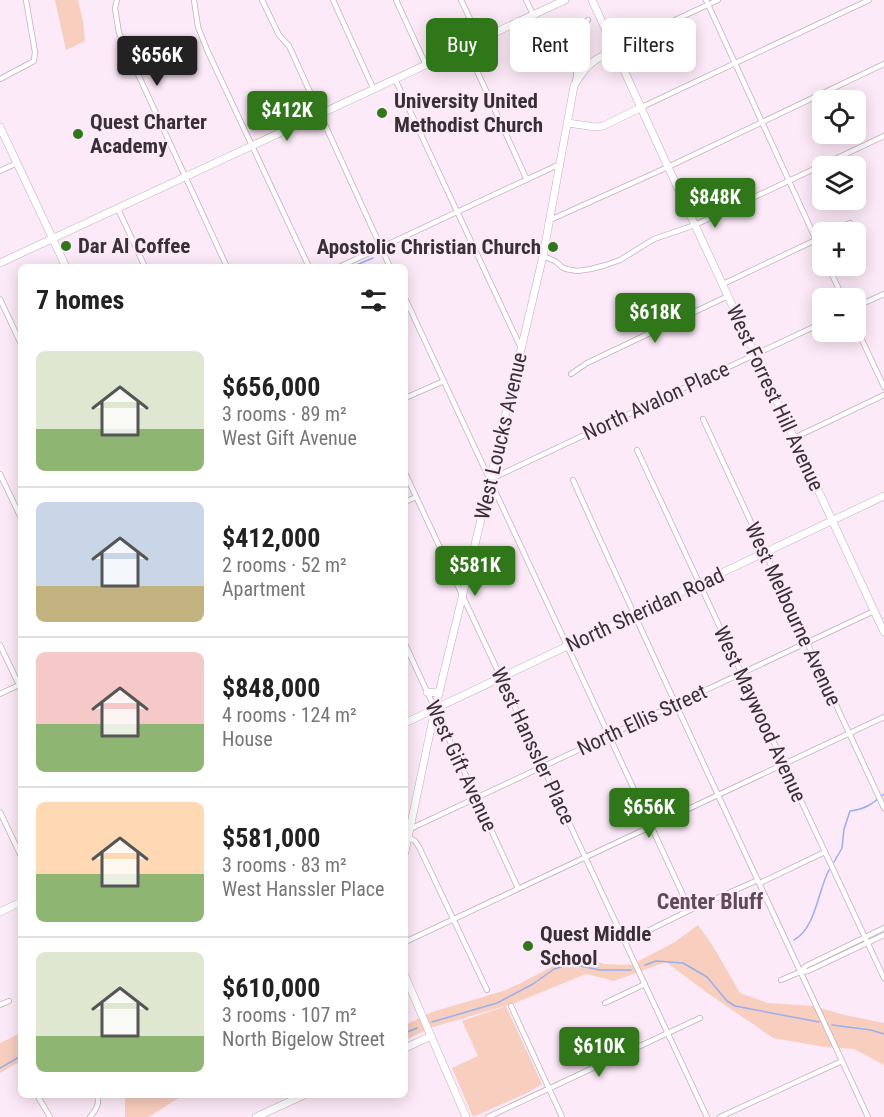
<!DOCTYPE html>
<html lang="en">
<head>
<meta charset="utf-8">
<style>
  :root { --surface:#fff; --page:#f6f6f6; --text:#222; --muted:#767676; --line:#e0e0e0; --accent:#30771a }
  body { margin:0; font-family:"Roboto Condensed",sans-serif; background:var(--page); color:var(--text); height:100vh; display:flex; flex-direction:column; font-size:22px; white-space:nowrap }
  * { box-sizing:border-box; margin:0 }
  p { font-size:20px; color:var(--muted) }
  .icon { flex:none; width:33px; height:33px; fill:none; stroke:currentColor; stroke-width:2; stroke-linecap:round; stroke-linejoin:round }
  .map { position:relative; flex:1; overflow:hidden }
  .side { position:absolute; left:18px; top:264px; width:390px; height:834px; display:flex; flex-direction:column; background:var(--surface); border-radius:9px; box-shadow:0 3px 15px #0003 }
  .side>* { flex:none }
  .guide { position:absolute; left:426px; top:18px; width:368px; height:54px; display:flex; gap:12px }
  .controls { position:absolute; left:812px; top:90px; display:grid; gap:12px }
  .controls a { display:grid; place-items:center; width:54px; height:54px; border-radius:9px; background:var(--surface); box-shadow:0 3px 15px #0003; font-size:30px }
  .price { position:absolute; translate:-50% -51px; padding:0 14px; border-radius:6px; background:var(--accent); color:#fff; font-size:20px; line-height:39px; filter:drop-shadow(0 2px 3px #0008) }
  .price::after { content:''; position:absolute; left:50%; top:36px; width:18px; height:14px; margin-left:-9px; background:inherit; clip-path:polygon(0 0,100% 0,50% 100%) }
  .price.active { background:#222; color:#fff }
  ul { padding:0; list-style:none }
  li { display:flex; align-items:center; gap:18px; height:150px; padding:0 18px }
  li+li { border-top:2px solid var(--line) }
  li span { display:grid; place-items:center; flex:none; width:168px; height:120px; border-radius:9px; color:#555 }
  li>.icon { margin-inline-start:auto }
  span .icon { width:72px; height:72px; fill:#fffc; stroke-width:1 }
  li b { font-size:26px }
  h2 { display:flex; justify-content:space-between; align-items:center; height:72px; padding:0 18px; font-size:26px }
  .tag { padding:0 21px; border-radius:9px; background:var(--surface); box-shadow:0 3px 15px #0003; font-size:21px; line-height:54px }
  .tag.active { background:var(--accent); color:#fff }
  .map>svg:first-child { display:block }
  .green { fill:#f8cebf }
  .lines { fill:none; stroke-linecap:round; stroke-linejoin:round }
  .stream { stroke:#97afee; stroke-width:1.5 }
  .street-casing { stroke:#c4adbe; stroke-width:6 }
  .secondary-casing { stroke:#c4adbe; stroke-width:8 }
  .street { stroke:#fff; stroke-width:4.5 }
  .secondary { stroke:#fff; stroke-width:7 }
  .poi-dot { fill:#30771a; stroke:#fdeaf8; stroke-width:2 }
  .labels { text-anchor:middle; stroke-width:4.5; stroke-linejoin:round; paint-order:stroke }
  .poi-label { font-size:21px; font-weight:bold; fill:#393037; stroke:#fdeaf8; text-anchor:start }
  .street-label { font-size:21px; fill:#393037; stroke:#fdeaf8 }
  .neighbourhood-label { font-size:22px; font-weight:bold; fill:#5e4a59; stroke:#fdeaf8 }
</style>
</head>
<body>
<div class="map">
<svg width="884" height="1117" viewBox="0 0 884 1117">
  <rect width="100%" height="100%" fill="#fdeaf8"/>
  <g class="green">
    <path d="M 55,0 L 78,0 L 83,22 L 85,41 L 66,50 Z"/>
    <path d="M 698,925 L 713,946 L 740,993 L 768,1003 L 813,1006 L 845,1015 L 884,1023 L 884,1065 L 854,1049 L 825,1047 L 773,1038 L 706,992 L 666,962 L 614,981 L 586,974 L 515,1003 L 433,1027 L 405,1040 L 405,1025 L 432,1012 L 503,991 L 521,983 L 570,957 L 581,963 L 588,959 L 604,964 L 631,965 L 675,942 Z"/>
    <path d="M 506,1006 L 542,1084 L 529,1092 L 473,1117 L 452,1068 L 478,1056 L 462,1021 Z"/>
    <path d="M 21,1033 L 21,1061 L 0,1073 L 0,1043 Z"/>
    <path d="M 125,1095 L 183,1095 L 149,1117 L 125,1117 Z"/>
  </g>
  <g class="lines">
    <g class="stream">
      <path d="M 354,266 L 373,258"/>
      <path d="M 834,862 L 842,848 L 844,829 L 850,811 C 866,809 872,804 884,794"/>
      <path d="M 794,940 C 816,928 818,890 829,870"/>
      <path d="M 645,965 L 656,961 L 683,963 L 707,977 L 727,1001 L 735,1006 L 819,1022"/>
      <path d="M 432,1022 L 497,1003 L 533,984 L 554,969 L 564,966 L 575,965 L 600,970 L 631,970"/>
      <path d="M 832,1025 L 871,1030 L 884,1034"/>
      <path d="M 405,1033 L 417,1028"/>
      <path d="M 0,1068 L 21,1056"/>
    </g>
    <g class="street-casing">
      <g id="street">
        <path d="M 117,0 L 115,8 L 119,33 L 227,267"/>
        <path d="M 194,0 L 198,27 L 208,52 L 309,267"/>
        <path d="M 262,0 L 279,35 L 289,46 L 390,267"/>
        <path d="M 333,0 L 374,90"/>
        <path d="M 396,0 L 426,65"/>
        <path d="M 461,0 L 480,40"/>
        <path d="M 526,0 L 533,14"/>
        <path d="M 706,0 L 822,253"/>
        <path d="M 466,47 L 527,180"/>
        <path d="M 615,48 L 718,0"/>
        <path d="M 0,79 L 34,61 L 35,52 L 26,0"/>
        <path d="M 395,79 L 521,348"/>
        <path d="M 575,83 L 583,25 L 588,20"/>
        <path d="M 642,107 L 869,0"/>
        <path d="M 0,171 L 17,163"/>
        <path d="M 118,209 L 145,267"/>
        <path d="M 550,220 L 668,167 L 884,64"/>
        <path d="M 832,232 L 850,223"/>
        <path d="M 543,256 L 555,261 L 562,267 L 566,269 L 577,271 L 591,269 L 606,265 L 620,260 L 654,239 L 695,225 L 884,136"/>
        <path d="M 828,266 L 843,298"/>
        <path d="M 339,267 L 560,164"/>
        <path d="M 723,284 L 822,237"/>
        <path d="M 405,298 C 501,502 595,706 690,910"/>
        <path d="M 0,299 L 21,344"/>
        <path d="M 855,307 L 884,294"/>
        <path d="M 855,325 L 884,387"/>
        <path d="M 571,374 L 587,363 L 728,296"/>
        <path d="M 405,398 L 444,381"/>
        <path d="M 703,419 L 884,808"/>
        <path d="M 794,438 L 884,395"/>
        <path d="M 637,450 L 884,978"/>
        <path d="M 405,473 L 707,1117"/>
        <path d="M 0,474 L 21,518"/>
        <path d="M 491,479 L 822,323"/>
        <path d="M 573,480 C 669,693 770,905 868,1117"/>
        <path d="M 405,502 L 416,497"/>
        <path d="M 405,644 L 518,888"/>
        <path d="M 0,645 L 21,689"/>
        <path d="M 0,694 L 19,685"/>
        <path d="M 0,812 L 21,856"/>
        <path d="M 410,829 L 874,611"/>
        <path d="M 408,837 L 415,841 L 419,847 L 487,990"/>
        <path d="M 760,883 L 825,852"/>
        <path d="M 405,942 L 884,717"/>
        <path d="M 625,942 L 690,910 L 758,880"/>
        <path d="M 800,972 L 806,966 L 884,928"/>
        <path d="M 781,980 L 800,972 L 808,971 L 884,935"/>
        <path d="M 605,1003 L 645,984"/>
        <path d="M 0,1005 L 9,1001"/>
        <path d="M 511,1006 L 562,1117"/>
        <path d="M 37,1095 L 50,1117"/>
        <path d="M 90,1117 C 96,1110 100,1104 97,1095"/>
        <path d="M 488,1117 L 700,1018"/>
        <path d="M 720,1117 L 842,1061"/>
      </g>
    </g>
    <g class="secondary-casing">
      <g id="secondary">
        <path d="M 592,0 L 668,167 L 884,632"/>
        <path d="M 568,123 L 595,127 L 603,126 L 642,107"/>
        <path d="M 0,127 L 66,267"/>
        <path d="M 0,263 L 565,0"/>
        <path d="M 427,692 L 439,693"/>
        <path d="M 405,723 L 884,496"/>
        <path d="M 432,724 L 443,726"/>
        <path d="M 405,852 L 435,709 L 477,536 L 543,256 L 574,86 C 580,75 587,65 597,59 C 604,55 609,53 615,48"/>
        <path d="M 0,912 L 21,902"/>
        <path d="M 405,976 L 466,1117"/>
        <path d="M 405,1048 L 431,1036"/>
        <path d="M 256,1117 L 304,1095"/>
      </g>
    </g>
    <use href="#street" class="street"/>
    <use href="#secondary" class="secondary"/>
  </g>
  <g class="poi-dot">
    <circle cx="382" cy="113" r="6"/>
    <circle cx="78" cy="134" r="6"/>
    <circle cx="66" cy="246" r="6"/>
    <circle cx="553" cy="247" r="6"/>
    <circle cx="528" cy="946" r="6"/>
  </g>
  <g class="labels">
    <g class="poi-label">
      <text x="394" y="108">University United<tspan x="394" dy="24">Methodist Church</tspan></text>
      <text x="90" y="129">Quest Charter<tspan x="90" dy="24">Academy</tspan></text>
      <text x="78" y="253">Dar Al Coffee</text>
      <text x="541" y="254" text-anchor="end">Apostolic Christian Church</text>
      <text x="540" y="941">Quest Middle<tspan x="540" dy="24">School</tspan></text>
    </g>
    <g class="street-label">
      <text transform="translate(775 398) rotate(65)" y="7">West Forrest Hill Avenue</text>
      <text transform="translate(656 401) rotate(-25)" y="7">North Avalon Place</text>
      <text transform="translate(501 436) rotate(-77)" y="7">West Loucks Avenue</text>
      <text transform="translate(645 610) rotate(-25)" y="7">North Sheridan Road</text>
      <text transform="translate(793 614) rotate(65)" y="7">West Melbourne Avenue</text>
      <text transform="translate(760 714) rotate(65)" y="7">West Maywood Avenue</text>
      <text transform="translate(642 720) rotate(-25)" y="7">North Ellis Street</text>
      <text transform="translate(533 746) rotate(65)" y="7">West Hanssler Place</text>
      <text transform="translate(461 766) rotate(65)" y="7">West Gift Avenue</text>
    </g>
    <g class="neighbourhood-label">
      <text x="710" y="909">Center Bluff</text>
    </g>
  </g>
</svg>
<div class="controls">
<a><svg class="icon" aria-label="locate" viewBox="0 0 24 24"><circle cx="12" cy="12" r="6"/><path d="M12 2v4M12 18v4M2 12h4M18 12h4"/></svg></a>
<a><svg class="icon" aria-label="layers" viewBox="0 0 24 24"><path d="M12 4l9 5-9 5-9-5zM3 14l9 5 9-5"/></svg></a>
<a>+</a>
<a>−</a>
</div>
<b class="price active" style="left:157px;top:87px">$656K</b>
<b class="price" style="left:287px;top:142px">$412K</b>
<b class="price" style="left:715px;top:229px">$848K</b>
<b class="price" style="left:655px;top:344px">$618K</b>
<b class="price" style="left:475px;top:597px">$581K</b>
<b class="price" style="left:649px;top:839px">$656K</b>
<b class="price" style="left:599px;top:1078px">$610K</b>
<div class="guide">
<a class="tag active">Buy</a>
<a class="tag">Rent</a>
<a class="tag">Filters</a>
</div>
<section class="side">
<h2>7 homes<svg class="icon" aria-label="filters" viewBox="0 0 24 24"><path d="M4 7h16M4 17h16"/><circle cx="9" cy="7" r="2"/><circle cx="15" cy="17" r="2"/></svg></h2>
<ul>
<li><span style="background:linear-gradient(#dfe7d0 65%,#8fb573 0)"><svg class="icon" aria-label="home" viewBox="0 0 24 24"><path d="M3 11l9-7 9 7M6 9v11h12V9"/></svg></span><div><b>$656,000</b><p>3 rooms · 89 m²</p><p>West Gift Avenue</p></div></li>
<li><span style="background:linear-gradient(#c9d6e8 70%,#c2b280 0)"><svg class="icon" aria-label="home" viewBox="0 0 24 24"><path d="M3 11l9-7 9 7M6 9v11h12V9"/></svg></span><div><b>$412,000</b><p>2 rooms · 52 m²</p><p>Apartment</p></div></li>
<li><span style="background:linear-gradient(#f6c9c9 60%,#8fb573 0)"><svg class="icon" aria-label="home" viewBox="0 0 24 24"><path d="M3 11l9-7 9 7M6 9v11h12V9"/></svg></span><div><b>$848,000</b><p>4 rooms · 124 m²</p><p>House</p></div></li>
<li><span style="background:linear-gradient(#ffd9b3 60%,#8fb573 0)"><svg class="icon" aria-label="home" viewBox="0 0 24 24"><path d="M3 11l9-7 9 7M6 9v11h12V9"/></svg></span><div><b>$581,000</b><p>3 rooms · 83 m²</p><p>West Hanssler Place</p></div></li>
<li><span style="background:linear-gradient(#dfe7d0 70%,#8fb573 0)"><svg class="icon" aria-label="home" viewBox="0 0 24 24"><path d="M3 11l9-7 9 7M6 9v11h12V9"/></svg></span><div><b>$610,000</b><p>3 rooms · 107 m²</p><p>North Bigelow Street</p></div></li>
</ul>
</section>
</div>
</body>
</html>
